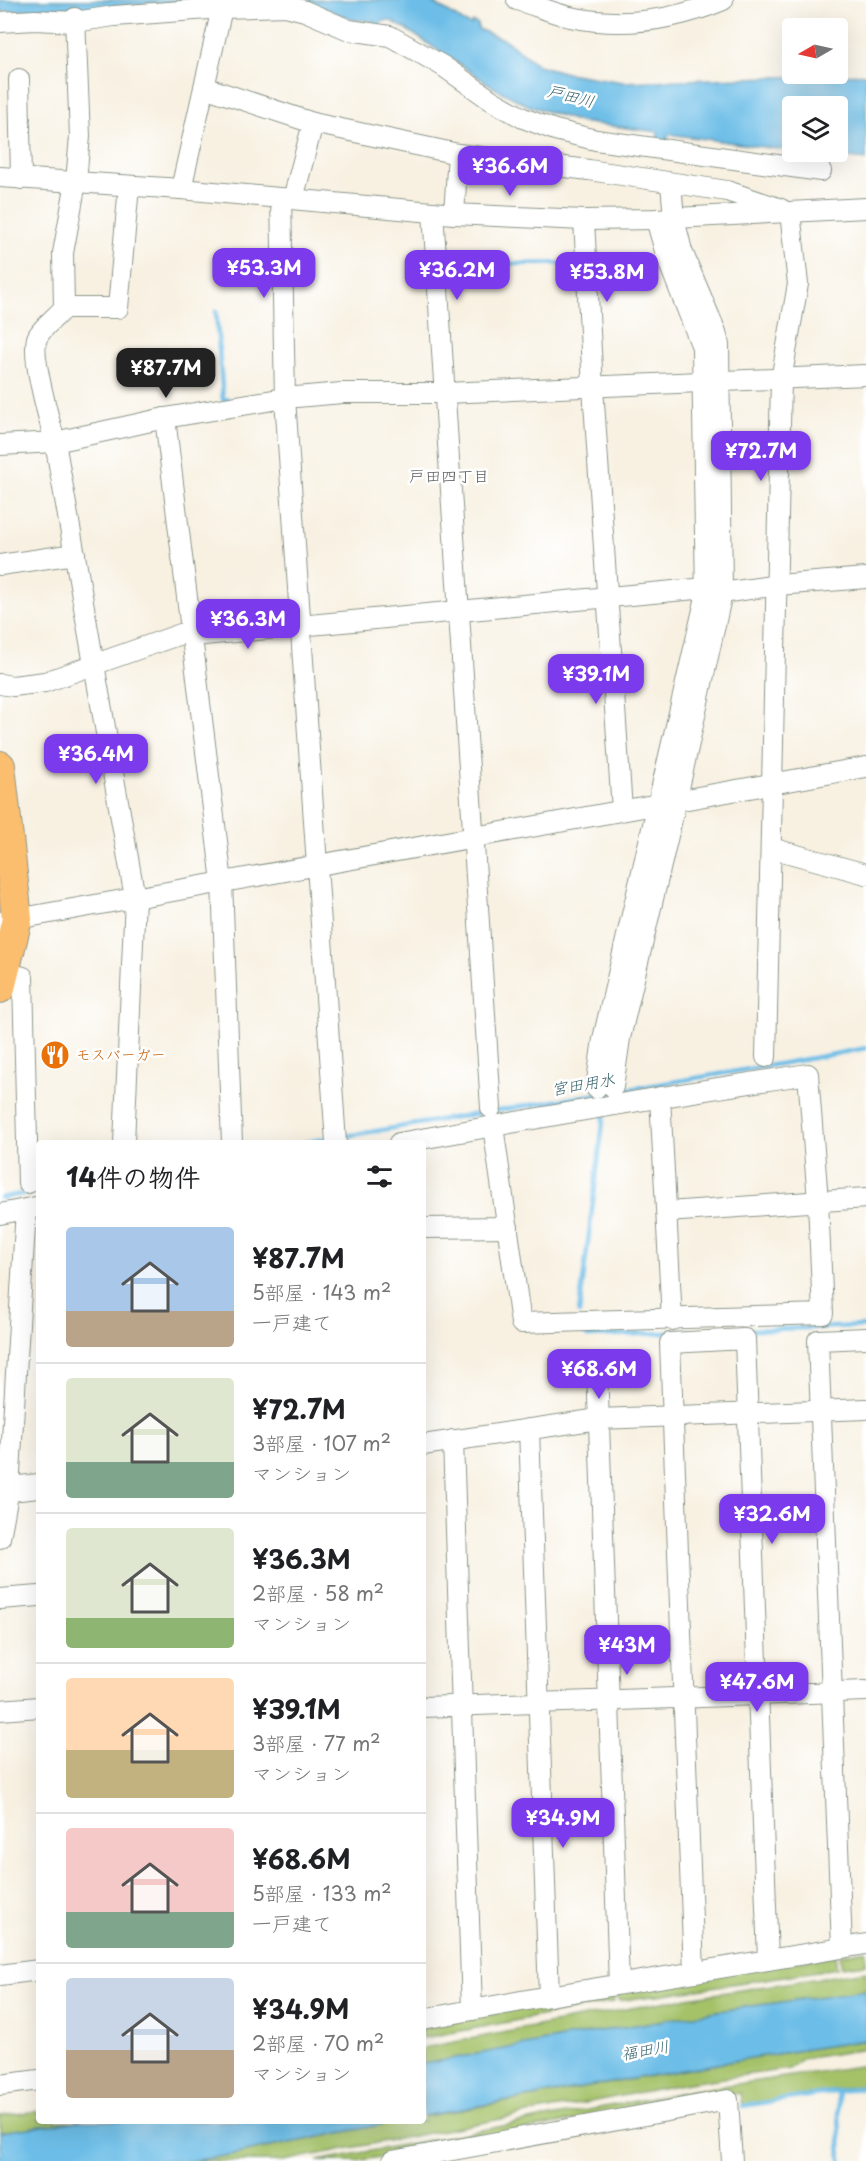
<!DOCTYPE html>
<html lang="ja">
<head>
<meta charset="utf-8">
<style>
  :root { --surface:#fff; --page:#f2f2f2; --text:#202124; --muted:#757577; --line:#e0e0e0; --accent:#7c3aed }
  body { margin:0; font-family:"Playpen Sans","Klee One",sans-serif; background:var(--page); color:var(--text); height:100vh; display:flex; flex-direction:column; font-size:22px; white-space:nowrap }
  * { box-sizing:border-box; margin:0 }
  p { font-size:20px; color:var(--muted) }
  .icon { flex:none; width:33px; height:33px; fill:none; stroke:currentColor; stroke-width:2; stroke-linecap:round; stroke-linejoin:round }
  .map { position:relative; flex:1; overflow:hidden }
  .drawer { position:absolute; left:36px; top:1140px; width:390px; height:984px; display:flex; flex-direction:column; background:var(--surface); border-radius:6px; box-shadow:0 6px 24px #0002 }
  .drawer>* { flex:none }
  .needle { width:39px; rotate:261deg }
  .controls { position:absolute; left:782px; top:18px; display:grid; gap:12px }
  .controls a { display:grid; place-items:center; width:66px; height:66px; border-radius:6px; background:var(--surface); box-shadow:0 6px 24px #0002; font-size:30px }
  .price { position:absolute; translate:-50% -51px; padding:0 14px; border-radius:12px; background:var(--accent); color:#fff; font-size:20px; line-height:39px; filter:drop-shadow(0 2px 3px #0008) }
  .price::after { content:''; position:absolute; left:50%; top:36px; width:18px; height:14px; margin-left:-9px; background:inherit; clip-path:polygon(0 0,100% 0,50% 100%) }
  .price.selected { background:#222; color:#fff }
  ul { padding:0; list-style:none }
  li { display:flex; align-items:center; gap:18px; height:150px; padding:0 30px }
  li+li { border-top:2px solid var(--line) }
  li span { display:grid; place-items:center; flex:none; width:168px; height:120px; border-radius:6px; color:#555 }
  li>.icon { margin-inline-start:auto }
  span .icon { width:72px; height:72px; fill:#fffc; stroke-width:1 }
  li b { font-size:26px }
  h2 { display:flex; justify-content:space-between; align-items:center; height:72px; padding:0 30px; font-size:26px }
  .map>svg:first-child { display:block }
  .green { fill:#a5c269; stroke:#62804e; stroke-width:1.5 }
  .water { fill:#6cbde7; stroke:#467d8e; stroke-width:1.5 }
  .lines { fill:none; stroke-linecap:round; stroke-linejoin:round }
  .stream { stroke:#6cbde7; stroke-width:4.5 }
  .minor-casing { stroke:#8c978b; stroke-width:22 }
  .tertiary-casing { stroke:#8c978b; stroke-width:26 }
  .primary-casing { stroke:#8c978b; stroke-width:32 }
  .minor { stroke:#fff; stroke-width:20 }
  .tertiary { stroke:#fff; stroke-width:24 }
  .primary { stroke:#fbbd6e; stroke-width:30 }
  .labels { text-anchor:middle; stroke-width:5; stroke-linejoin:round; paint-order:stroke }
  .food-label { font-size:15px; fill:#c56008; stroke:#fff; text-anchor:start }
  .water-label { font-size:16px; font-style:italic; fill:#36636a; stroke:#fff }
  .neighbourhood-label { font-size:16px; fill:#5c5b5c; stroke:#fff }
</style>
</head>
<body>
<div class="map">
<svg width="866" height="2161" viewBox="0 0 866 2161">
  <rect width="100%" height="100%" fill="#fff"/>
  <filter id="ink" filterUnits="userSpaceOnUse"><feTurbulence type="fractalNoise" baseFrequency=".0167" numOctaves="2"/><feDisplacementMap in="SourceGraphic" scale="12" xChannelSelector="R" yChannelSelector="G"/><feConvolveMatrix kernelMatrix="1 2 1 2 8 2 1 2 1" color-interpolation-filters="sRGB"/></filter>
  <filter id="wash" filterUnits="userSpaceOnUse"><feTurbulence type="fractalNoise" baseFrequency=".008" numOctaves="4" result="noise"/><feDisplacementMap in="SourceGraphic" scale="24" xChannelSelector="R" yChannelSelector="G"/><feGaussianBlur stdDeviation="1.35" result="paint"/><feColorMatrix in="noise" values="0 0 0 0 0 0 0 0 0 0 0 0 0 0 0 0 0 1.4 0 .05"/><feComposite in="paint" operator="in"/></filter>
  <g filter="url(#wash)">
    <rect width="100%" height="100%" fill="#f8f1e2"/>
    <g class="green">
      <path d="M 866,1950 L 866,1964 L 842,1967 L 839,1955 Z"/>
      <path d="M 835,1955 L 837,1968 L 619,2001 L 617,1990 Z"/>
      <path d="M 866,1971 L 866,1990 L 718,2011 L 595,2032 L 423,2064 L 423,2048 L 668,2001 Z"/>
      <path d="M 612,1991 L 614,2002 L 423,2038 L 423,2027 Z"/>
      <path d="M 866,2040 L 866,2049 L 801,2059 L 789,2069 L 688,2083 L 283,2161 L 192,2161 L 230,2155 L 400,2121 L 423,2121 L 423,2116 L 427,2116 L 751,2058 Z"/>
      <path d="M 866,2065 L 866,2085 L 742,2105 L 740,2093 L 681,2101 L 357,2161 L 317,2161 L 689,2091 Z"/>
      <path d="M 39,2111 L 39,2121 L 78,2121 L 0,2132 L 0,2116 Z"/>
    </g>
    <g class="water">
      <path d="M 0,0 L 234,0 L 0,12 Z"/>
      <path d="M 301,0 L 429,0 L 464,22 L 471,25 L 473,22 L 478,24 L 478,29 L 505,40 L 538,65 L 567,73 L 623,82 L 866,74 L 866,160 L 794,152 L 837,152 L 837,106 L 792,106 L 792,151 L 669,134 L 667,142 L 657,142 L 658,132 L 580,122 L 527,105 L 498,90 L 406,29 L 389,20 L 381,22 L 380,27 L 374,26 L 374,21 L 354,20 L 324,8 L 323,11 L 315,8 L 316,4 Z"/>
      <path d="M 866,1990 L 866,2040 L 751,2058 L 423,2116 L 423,2064 L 595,2032 L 718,2011 Z"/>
      <path d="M 78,2121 L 400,2121 L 230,2155 L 192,2161 L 0,2161 L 0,2132 Z"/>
    </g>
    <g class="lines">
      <g class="stream">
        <path d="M 592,263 L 659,261"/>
        <path d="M 446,265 L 581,263"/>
        <path d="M 216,311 L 223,400 L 228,399"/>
        <path d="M 495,1111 C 619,1090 743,1072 866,1048"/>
        <path d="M 341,1137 L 487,1112"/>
        <path d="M 303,1143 L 330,1138"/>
        <path d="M 0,1198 L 39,1191"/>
        <path d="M 579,1313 L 604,1115"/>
        <path d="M 580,1330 L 588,1336 L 689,1332"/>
        <path d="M 746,1330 L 866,1326"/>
        <path d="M 838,2091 L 841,2161"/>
        <path d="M 742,2106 L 866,2087"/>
      </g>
    </g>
  </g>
  <g filter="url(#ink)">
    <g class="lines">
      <g class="minor-casing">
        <g id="minor">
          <path d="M 517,0 C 535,5 552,13 570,17 C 624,28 673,21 723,0"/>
          <path d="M 0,22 L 35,20 L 75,22 L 114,16 L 222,8 L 286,6 L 305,11 L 349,30 L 390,36 L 443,66 L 491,100 L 523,118 L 555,130 L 596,140 L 821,171"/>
          <path d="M 19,79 L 21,179"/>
          <path d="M 204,87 L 313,123 L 458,154 L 589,170 L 727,191 L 781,209"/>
          <path d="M 0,177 L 181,189 L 454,214 L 584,220 L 656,219 L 866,208"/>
          <path d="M 181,189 L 222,8"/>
          <path d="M 281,198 L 285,398 L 336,1143"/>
          <path d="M 293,199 L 313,123"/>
          <path d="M 433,212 L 491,1108"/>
          <path d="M 454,214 L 458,154"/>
          <path d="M 584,220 L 593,388 L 622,810"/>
          <path d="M 64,308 L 63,253 L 76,182 L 80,136 L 75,18"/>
          <path d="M 165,418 L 222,882 L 232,1143"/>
          <path d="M 0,445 L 55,442 L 165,418 L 285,398 L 342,393 L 444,393 L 866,375"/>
          <path d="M 0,565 L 75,554"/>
          <path d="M 192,636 L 706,588 L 722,593 L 778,585 L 866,578"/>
          <path d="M 0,684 L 13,686 L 45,682 L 192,630"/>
          <path d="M 771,848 L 866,874"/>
          <path d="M 0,922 L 866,767"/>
          <path d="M 4,972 L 23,977 L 28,1183"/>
          <path d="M 766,1057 L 781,380 L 798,284 L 790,212"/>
          <path d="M 613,1087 L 620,1038 L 676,802 L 722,593 L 719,345 L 716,332 L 682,251 L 674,219 L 671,183"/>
          <path d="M 596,1088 L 603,1039 L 706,597 L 702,347 L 667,258 L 656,219"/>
          <path d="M 660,1097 L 672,1320"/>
          <path d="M 124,1143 L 135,898 L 55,442 C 50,422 29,351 38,336 C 44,326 56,317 64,308 L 118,308 L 129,186"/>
          <path d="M 399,1143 C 535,1118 671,1095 808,1074 L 818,1201 L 823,1314 L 521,1323 L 493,1126"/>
          <path d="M 667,1212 L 866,1198"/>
          <path d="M 0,1214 L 36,1207"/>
          <path d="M 423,1228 L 508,1227"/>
          <path d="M 597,1368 L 619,1984"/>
          <path d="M 529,1429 L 549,1996"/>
          <path d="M 453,1440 L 472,2010"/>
          <path d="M 423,1445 L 599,1419 L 866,1409"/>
          <path d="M 0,1538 L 9,1489 L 26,1209"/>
          <path d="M 0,1599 L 39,1596"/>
          <path d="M 423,1707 L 866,1691"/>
          <path d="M 0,1710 L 39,1707"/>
          <path d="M 842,1948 L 818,1340 L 866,1338"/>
          <path d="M 694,1972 L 670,1343 L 745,1339 L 768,1960"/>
          <path d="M 0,1975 L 39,1970"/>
          <path d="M 423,2019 L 549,1996 L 866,1944"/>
          <path d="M 0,2085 L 39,2080"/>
          <path d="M 392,2161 L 728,2100 L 732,2161"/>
        </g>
      </g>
      <g class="tertiary-casing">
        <path id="tertiary" d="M 0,1490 L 39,1486"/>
      </g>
      <g class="primary-casing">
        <path id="primary" d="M 0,766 L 17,919 L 0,988"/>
      </g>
      <use href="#minor" class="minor"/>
      <use href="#tertiary" class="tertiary"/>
      <use href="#primary" class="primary"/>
    </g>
  </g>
  <defs>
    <g id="restaurant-disc" transform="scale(1.5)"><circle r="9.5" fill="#e8710a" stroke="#fff"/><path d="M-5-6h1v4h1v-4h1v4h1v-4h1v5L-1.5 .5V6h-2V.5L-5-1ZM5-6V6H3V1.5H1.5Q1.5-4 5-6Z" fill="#fff"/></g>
  </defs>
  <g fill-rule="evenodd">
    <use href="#restaurant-disc" x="55" y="1055"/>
  </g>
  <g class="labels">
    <g class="food-label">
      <text x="76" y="1060">モスバーガー</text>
    </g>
    <g class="water-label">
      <text transform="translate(571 96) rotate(14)" y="6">戸田川</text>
      <text transform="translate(583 1084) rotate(-10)" y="6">宮田用水</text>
      <text transform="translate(645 2050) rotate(-10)" y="6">福田川</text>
    </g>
    <g class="neighbourhood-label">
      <text x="449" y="482">戸田四丁目</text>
    </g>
  </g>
</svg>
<div class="controls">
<a><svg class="needle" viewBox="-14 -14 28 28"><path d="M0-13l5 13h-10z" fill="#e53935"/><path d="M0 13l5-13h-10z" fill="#757577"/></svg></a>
<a><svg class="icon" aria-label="layers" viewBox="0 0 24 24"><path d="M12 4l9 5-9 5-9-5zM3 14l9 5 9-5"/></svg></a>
</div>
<b class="price" style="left:510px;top:197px">¥36.6M</b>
<b class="price" style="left:264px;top:299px">¥53.3M</b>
<b class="price" style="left:457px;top:301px">¥36.2M</b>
<b class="price" style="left:607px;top:303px">¥53.8M</b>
<b class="price selected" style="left:166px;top:399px">¥87.7M</b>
<b class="price" style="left:761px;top:482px">¥72.7M</b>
<b class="price" style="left:248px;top:650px">¥36.3M</b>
<b class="price" style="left:596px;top:705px">¥39.1M</b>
<b class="price" style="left:96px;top:785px">¥36.4M</b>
<b class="price" style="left:599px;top:1400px">¥68.6M</b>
<b class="price" style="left:772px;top:1545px">¥32.6M</b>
<b class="price" style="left:627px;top:1676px">¥43M</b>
<b class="price" style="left:757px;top:1713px">¥47.6M</b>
<b class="price" style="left:563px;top:1849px">¥34.9M</b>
<section class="drawer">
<h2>14件の物件<svg class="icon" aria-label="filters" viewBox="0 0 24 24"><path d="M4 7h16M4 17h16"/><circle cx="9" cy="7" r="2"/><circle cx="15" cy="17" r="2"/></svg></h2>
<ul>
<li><span style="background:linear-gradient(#a9c7e8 70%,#b9a48a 0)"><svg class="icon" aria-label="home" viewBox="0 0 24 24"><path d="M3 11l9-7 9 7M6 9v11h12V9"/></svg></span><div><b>¥87.7M</b><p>5部屋 · 143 m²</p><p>一戸建て</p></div></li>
<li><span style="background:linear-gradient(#dfe7d0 70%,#7fa58c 0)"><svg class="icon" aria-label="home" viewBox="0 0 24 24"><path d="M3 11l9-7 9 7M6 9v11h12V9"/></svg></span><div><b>¥72.7M</b><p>3部屋 · 107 m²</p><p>マンション</p></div></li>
<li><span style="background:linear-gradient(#dfe7d0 75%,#8fb573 0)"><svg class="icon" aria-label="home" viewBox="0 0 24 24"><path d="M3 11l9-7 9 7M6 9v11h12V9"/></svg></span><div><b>¥36.3M</b><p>2部屋 · 58 m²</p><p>マンション</p></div></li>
<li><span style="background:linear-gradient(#ffd9b3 60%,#c2b280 0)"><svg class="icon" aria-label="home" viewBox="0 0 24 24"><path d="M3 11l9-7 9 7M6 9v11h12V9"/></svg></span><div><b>¥39.1M</b><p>3部屋 · 77 m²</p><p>マンション</p></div></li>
<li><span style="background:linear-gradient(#f6c9c9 70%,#7fa58c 0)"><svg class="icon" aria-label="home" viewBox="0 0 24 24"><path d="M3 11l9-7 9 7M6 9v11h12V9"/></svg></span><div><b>¥68.6M</b><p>5部屋 · 133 m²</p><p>一戸建て</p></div></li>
<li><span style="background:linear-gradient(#c9d6e8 60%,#b9a48a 0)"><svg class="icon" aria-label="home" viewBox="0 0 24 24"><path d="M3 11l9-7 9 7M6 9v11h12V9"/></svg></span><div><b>¥34.9M</b><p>2部屋 · 70 m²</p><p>マンション</p></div></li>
</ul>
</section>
</div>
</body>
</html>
